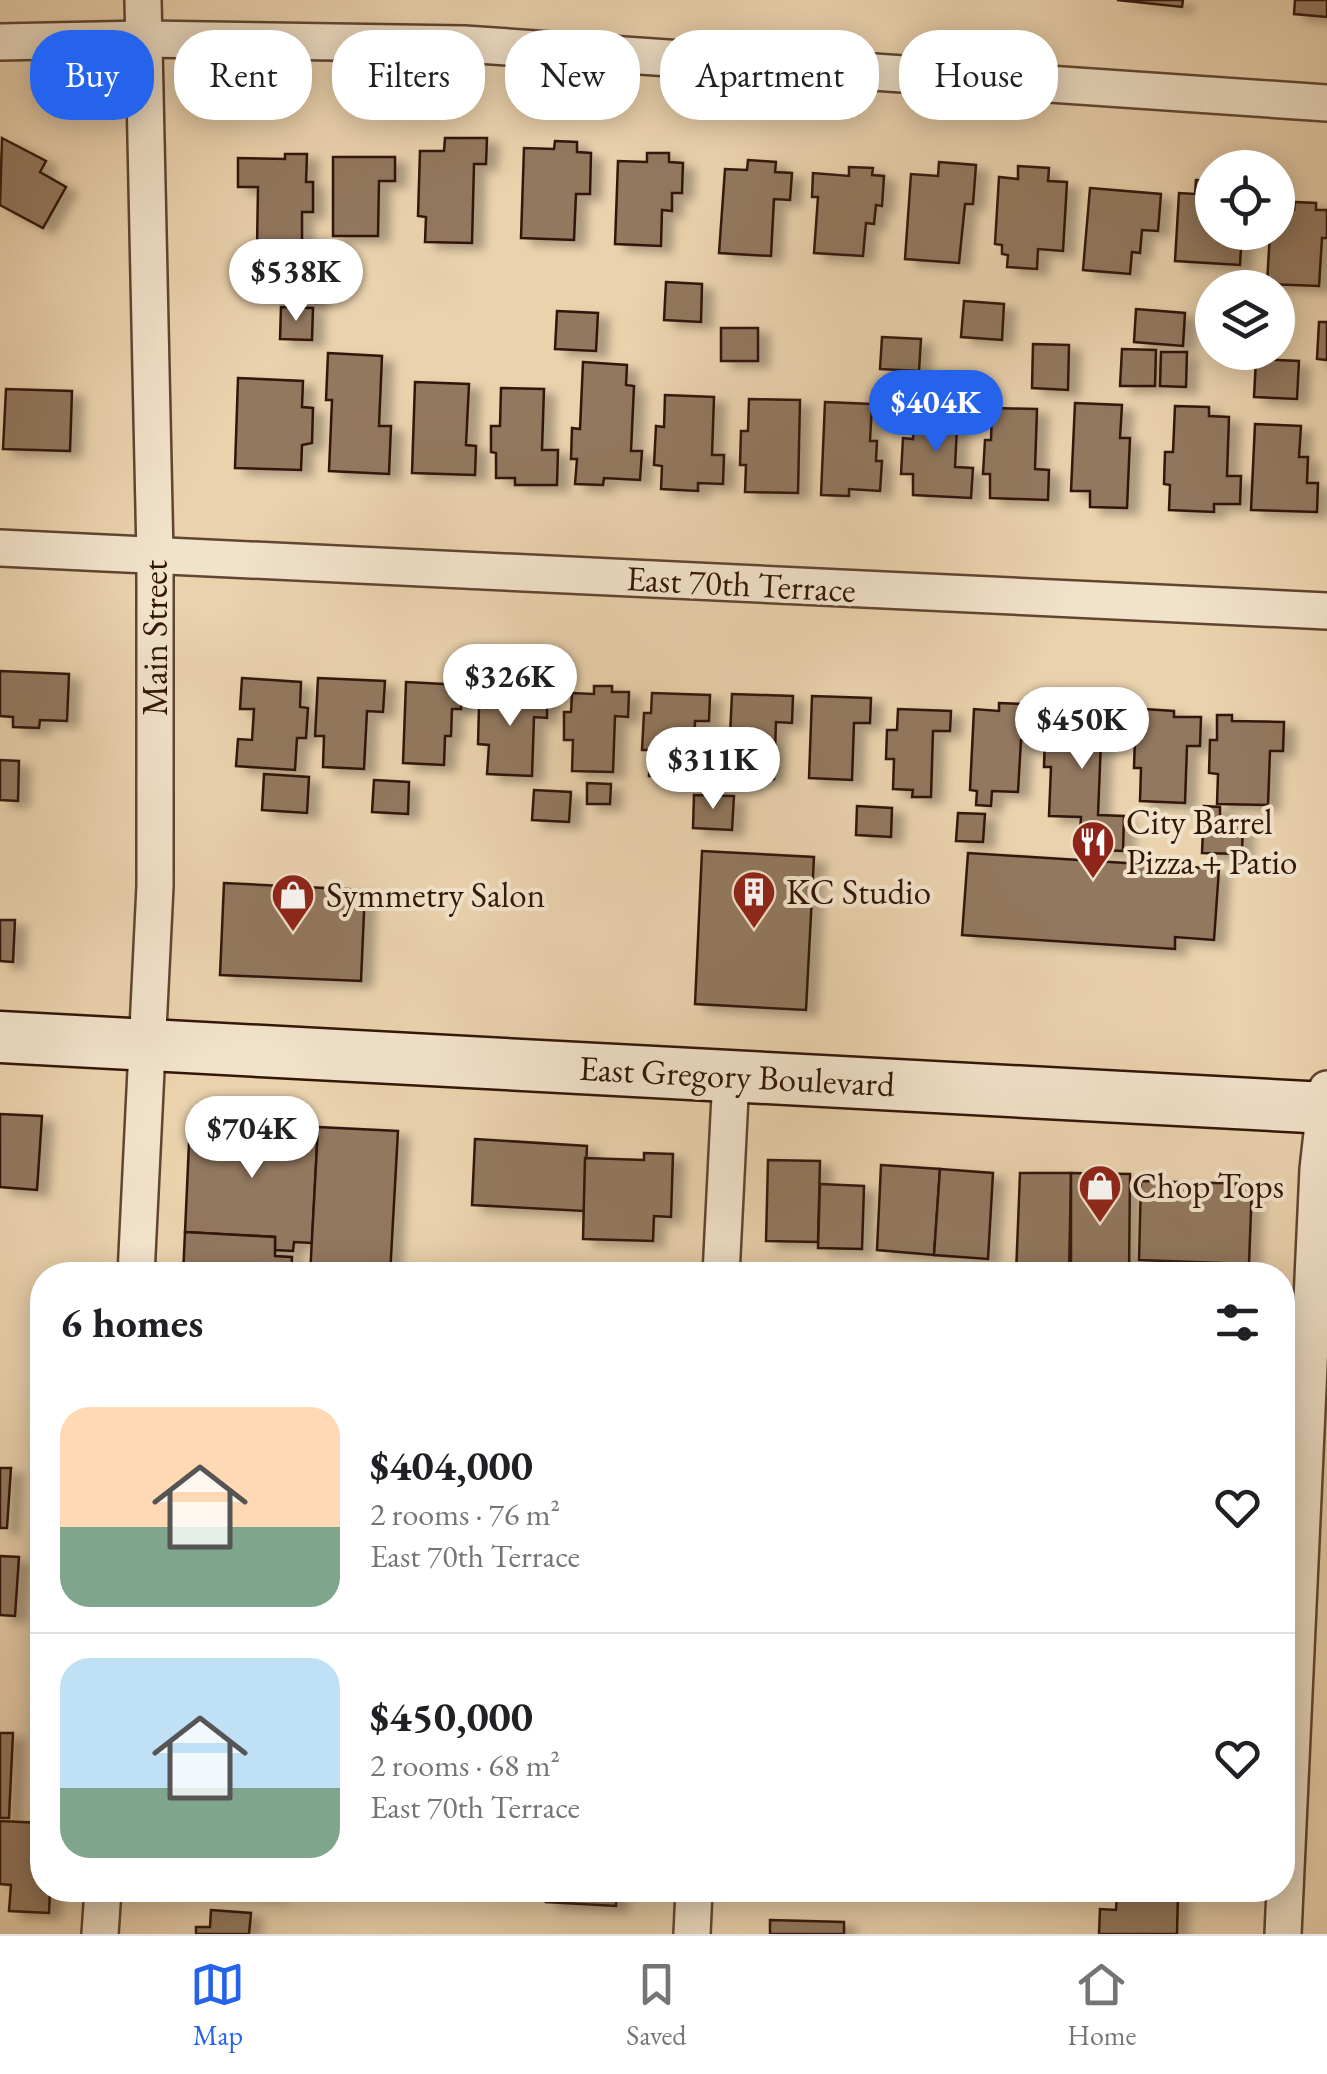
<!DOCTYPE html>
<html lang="en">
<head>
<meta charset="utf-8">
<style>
  :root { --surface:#fff; --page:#f2f2f2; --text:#202124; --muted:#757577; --line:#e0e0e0; --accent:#2563eb }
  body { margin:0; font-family:"EB Garamond",serif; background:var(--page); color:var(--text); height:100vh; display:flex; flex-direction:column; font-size:38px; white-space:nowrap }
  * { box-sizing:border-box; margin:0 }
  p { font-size:32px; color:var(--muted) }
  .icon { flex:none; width:55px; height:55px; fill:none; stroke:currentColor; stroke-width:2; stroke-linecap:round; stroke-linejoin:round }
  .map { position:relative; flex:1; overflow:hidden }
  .drawer { position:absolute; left:30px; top:1262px; width:1265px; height:640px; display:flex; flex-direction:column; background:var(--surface); border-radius:40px; box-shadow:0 5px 25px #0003 }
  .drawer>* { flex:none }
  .hud { position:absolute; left:30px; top:30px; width:1268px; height:90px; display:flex; gap:20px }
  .tools { position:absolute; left:1195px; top:150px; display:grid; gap:20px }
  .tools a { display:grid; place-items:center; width:100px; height:100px; border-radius:50%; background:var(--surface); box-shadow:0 5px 25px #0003; font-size:50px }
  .price { position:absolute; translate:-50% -85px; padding:0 22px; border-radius:35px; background:#fff; color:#222; font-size:32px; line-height:65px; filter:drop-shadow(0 2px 5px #0008) }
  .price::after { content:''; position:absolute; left:50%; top:60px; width:30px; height:22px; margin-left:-15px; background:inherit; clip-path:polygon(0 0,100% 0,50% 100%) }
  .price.on { background:var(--accent); color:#fff }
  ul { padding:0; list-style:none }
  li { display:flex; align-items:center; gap:30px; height:250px; padding:0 30px }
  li+li { border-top:2px solid var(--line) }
  li span { display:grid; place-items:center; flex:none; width:280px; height:200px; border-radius:30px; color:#555 }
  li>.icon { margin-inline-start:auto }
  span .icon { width:120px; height:120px; fill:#fffc; stroke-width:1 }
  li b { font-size:42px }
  h2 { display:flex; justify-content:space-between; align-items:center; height:120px; padding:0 30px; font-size:42px }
  .tag { padding:0 35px; border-radius:40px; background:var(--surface); box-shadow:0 5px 25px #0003; font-size:35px; line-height:90px }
  .tag.on { background:var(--accent); color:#fff }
  .tabs { display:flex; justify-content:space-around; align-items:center; height:140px; border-top:2px solid var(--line); background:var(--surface); font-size:28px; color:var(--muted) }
  .tabs a { display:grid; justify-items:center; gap:5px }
  .tabs .on { color:var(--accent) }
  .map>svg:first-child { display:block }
  .building { fill:#92785e; stroke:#331608; stroke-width:2.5; filter:url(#shadow) }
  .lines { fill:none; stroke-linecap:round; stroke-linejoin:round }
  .street-casing { stroke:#614531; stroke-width:40 }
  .secondary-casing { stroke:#331608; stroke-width:55 }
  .street { stroke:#f1e2ca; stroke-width:35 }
  .secondary { stroke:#f1e2ca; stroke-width:50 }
  .labels { text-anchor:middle; stroke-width:8; stroke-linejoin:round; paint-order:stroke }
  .street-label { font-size:35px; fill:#331608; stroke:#f1e2ca }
  .poi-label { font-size:35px; fill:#331608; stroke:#f1e2ca; text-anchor:start }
</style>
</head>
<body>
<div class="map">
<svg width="1327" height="1934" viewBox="0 0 1327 1934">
  <defs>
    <filter id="shadow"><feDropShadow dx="11" dy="6" stdDeviation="5" flood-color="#0004"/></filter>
  </defs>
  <rect width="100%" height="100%" fill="#ead2ad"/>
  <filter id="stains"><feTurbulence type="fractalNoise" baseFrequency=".002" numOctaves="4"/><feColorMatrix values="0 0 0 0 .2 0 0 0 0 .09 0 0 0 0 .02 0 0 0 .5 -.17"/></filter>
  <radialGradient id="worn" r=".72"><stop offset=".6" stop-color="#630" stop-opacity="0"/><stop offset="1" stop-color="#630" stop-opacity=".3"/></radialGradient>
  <g class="building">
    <path d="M 1117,0 L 1183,0 L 1182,7 Z"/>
    <path d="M 1295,0 L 1327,0 L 1327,17 L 1294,14 Z"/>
    <path d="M 2,138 L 46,161 L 40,172 L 66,187 L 43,228 L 0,205 Z"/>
    <path d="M 445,138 L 487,138 L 486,164 L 474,164 L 472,243 L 425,242 L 426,217 L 418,216 L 420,151 L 444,151 Z"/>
    <path d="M 555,141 L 577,142 L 577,152 L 591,153 L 590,194 L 576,194 L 574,240 L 521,238 L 524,148 L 554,149 Z"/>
    <path d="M 647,153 L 669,153 L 669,162 L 683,163 L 682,193 L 672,193 L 672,211 L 662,210 L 661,246 L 615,244 L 618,161 L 647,162 Z"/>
    <path d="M 285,154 L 307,154 L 306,182 L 313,182 L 313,212 L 302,212 L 302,249 L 257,248 L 258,187 L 238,187 L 238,158 L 285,159 Z"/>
    <path d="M 333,157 L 395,157 L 395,181 L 379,181 L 378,236 L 333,236 Z"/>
    <path d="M 748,160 L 776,162 L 775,172 L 792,173 L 790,200 L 774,199 L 771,256 L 719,253 L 725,169 L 747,170 Z"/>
    <path d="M 939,162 L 976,165 L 973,204 L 965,204 L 959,263 L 905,259 L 911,174 L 938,176 Z"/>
    <path d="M 1018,166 L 1049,168 L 1048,181 L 1067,182 L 1063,251 L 1038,249 L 1037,269 L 1007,267 L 1008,255 L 1002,254 L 1002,245 L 995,244 L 999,177 L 1018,179 Z"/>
    <path d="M 849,167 L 873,168 L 872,175 L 884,176 L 882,206 L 876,205 L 874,224 L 866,223 L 863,256 L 814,253 L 818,197 L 812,197 L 813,173 L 849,176 Z"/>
    <path d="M 1196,180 L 1212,181 L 1212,232 L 1242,232 L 1240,265 L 1175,261 L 1179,193 L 1195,194 Z"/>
    <path d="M 1090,188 L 1161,194 L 1158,231 L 1142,230 L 1140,253 L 1132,252 L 1130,274 L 1083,270 Z"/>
    <path d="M 1295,202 L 1316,203 L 1316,210 L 1327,210 L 1327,238 L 1322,238 L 1319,286 L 1267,284 L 1270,232 L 1278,232 L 1278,209 L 1294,210 Z"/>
    <path d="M 282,268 L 317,269 L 316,303 L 281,301 Z"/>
    <path d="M 666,282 L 702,284 L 701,322 L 664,320 Z"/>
    <path d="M 964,301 L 1004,304 L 1002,340 L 961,337 Z"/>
    <path d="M 281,307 L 313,308 L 312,340 L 280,339 Z"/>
    <path d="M 1136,309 L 1185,313 L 1183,346 L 1134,342 Z"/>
    <path d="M 557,311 L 598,313 L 596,351 L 555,349 Z"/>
    <path d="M 1319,322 L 1327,322 L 1327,360 L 1317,359 Z"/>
    <rect x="721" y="328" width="37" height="33"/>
    <path d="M 882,337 L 921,339 L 919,371 L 880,369 Z"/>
    <path d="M 1033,344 L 1069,345 L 1068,390 L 1032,388 Z"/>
    <path d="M 1122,349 L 1156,350 L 1155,386 L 1120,386 Z"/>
    <path d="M 1161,352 L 1187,352 L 1186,387 L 1160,386 Z"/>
    <path d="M 328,353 L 382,356 L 379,426 L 391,426 L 389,474 L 329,471 L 332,400 L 326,400 Z"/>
    <path d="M 1256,359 L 1299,361 L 1297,399 L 1254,397 Z"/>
    <path d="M 583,362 L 627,365 L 626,385 L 634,386 L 631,451 L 642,451 L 640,480 L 604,478 L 603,485 L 575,484 L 577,459 L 571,459 L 572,428 L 580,429 Z"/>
    <path d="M 238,378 L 303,381 L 302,407 L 313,408 L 312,443 L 302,445 L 301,470 L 235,468 Z"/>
    <path d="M 415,382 L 469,384 L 466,445 L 476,446 L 475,475 L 412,473 Z"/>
    <path d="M 501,388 L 544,389 L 542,450 L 558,450 L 557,485 L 515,485 L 515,478 L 496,478 L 496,453 L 491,452 L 491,426 L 500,426 Z"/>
    <path d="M 6,389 L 72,391 L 70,451 L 3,449 Z"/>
    <path d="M 665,395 L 714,397 L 712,455 L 724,455 L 723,484 L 698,483 L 698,491 L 661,489 L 662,466 L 654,465 L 656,426 L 664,427 Z"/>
    <path d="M 749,399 L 800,400 L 798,493 L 745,492 L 746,465 L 740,465 L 741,431 L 748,431 Z"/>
    <path d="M 825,402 L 872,404 L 870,441 L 877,441 L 876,461 L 882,461 L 880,491 L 849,489 L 849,496 L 821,495 Z"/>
    <path d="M 1075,403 L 1122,405 L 1120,438 L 1130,438 L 1127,508 L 1090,507 L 1090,491 L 1071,491 Z"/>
    <path d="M 1175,406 L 1209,407 L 1209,416 L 1229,417 L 1227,476 L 1241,476 L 1240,504 L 1214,504 L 1214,512 L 1169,510 L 1170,485 L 1164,484 L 1165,452 L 1173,452 Z"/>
    <path d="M 914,407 L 958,407 L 955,467 L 973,468 L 971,498 L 913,495 L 913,474 L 901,474 L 903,438 L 913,439 Z"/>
    <path d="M 992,408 L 1037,409 L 1035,469 L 1049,470 L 1048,500 L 990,498 L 990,474 L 983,474 L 985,440 L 991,440 Z"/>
    <path d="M 1255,424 L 1301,426 L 1299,457 L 1308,457 L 1307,483 L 1318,483 L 1317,512 L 1251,510 Z"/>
    <path d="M 0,671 L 69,674 L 67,721 L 40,720 L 39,728 L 13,727 L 13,717 L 0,716 Z"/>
    <path d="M 242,678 L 301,682 L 300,707 L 308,708 L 306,738 L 297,738 L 295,770 L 236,766 L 238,739 L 252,740 L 254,709 L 240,709 Z"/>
    <path d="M 318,678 L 385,681 L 383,712 L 367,711 L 364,769 L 323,767 L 324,736 L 315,736 Z"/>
    <path d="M 406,682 L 462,685 L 461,709 L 452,709 L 451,736 L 445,736 L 444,765 L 403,763 Z"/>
    <path d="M 488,682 L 510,683 L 510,690 L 534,692 L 533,699 L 547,700 L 547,718 L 534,717 L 532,776 L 487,774 L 489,745 L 478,744 L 479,707 L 486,708 Z"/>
    <path d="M 594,686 L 612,686 L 612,692 L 629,692 L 628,717 L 615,716 L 613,772 L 572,771 L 573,740 L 564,740 L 564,712 L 571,712 L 572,693 L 594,694 Z"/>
    <path d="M 652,693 L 710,695 L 709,721 L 695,721 L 693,778 L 649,776 L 650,750 L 642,750 L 644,713 L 651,713 Z"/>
    <path d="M 732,694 L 793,696 L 792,723 L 776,722 L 774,779 L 728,777 Z"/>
    <path d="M 812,696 L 871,698 L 870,723 L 854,723 L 852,780 L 809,778 Z"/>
    <path d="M 1054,702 L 1102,704 L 1102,713 L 1116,714 L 1114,742 L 1101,741 L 1098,815 L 1124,816 L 1123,851 L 1079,849 L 1081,817 L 1049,816 L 1051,767 L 1044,767 L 1045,734 L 1053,734 Z"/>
    <path d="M 999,703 L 1023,704 L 1022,710 L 1036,711 L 1034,740 L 1021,740 L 1018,792 L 992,791 L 991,806 L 976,805 L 977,791 L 970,790 L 974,709 L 999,711 Z"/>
    <path d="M 898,709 L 951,711 L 950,731 L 933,731 L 931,797 L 912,797 L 913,790 L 893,789 L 894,759 L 886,759 L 887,730 L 897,730 Z"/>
    <path d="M 1144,709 L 1174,711 L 1174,717 L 1201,717 L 1200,746 L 1187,746 L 1185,803 L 1140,801 L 1141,768 L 1134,768 L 1135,736 L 1143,736 Z"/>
    <path d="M 1217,715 L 1232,715 L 1232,721 L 1284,722 L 1283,751 L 1270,751 L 1268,805 L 1217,804 L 1218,774 L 1209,773 L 1210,740 L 1217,740 Z"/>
    <path d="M 0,760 L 19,761 L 18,801 L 0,800 Z"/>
    <path d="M 264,774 L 309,777 L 307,813 L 262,810 Z"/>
    <path d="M 374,780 L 409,782 L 408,814 L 372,812 Z"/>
    <path d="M 587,783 L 611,784 L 610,804 L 587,804 Z"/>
    <path d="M 534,790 L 571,792 L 569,822 L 532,820 Z"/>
    <path d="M 694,795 L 734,796 L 732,830 L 693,828 Z"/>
    <path d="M 857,806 L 892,808 L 891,837 L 856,835 Z"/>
    <path d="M 1204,806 L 1220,807 L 1220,818 L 1243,820 L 1242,854 L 1202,853 Z"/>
    <path d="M 958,813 L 985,814 L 983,842 L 956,841 Z"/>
    <path d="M 702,851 L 814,857 L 806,1010 L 695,1004 Z"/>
    <path d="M 968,853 L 1219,869 L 1214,940 L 1175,937 L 1175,949 L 962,935 Z"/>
    <path d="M 224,883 L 365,890 L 361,981 L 220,975 Z"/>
    <path d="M 0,920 L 15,920 L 13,962 L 0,961 Z"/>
    <path d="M 0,1114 L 42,1116 L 37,1190 L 0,1187 Z"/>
    <path d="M 190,1121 L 318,1127 L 312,1243 L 294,1242 L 293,1251 L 275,1250 L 275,1237 L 185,1232 Z"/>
    <path d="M 318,1127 L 398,1131 L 390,1275 L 310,1275 Z"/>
    <path d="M 475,1139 L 587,1146 L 584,1211 L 472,1205 Z"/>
    <path d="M 644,1153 L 673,1154 L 671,1217 L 654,1216 L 653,1241 L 583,1239 L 585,1158 L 644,1160 Z"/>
    <path d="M 768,1160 L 820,1161 L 818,1242 L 766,1241 Z"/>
    <path d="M 881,1165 L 940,1169 L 934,1255 L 877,1250 Z"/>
    <path d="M 940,1169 L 993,1173 L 988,1259 L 934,1255 Z"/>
    <path d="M 1020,1173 L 1071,1173 L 1069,1275 L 1016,1275 Z"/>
    <path d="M 1071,1173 L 1130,1174 L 1129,1275 L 1071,1275 Z"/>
    <path d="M 1141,1181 L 1252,1184 L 1249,1264 L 1139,1260 Z"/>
    <path d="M 820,1184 L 864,1186 L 862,1249 L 818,1248 Z"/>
    <path d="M 185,1232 L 275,1237 L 275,1256 L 292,1257 L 291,1275 L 183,1275 Z"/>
    <path d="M 0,1468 L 11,1468 L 7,1528 L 0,1528 Z"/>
    <path d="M 0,1556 L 19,1557 L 15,1616 L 0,1615 Z"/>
    <path d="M 0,1733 L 13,1733 L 9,1818 L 0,1818 Z"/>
    <path d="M 0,1821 L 42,1823 L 42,1890 L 50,1890 L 49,1913 L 9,1911 L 11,1885 L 0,1884 Z"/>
    <path d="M 211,1890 L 276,1890 L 275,1895 Z"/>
    <path d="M 547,1890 L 617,1890 L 616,1906 L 546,1902 Z"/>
    <path d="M 1117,1890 L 1178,1893 L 1177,1934 L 1099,1934 L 1100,1909 L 1116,1910 Z"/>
    <path d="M 211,1910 L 251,1913 L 249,1934 L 196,1934 L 196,1927 L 210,1927 Z"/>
    <path d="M 770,1920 L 844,1922 L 844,1934 L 770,1934 Z"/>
  </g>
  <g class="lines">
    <g class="street-casing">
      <g id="street">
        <path d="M 0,42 L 145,39 L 464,44 L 1327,103"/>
        <path d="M 0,548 L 1327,611"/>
        <path d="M 136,1275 L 155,886 L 155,556 L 143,0"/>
        <path d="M 721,1275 L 731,1076"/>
        <path d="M 100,1934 L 103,1890"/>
        <path d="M 692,1934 L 694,1890"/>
        <path d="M 1283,1934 L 1318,1169 L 1327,1089"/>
      </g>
    </g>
    <g class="secondary-casing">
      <path id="secondary" d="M 0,1037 L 1327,1108"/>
    </g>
    <use href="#street" class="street"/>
    <use href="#secondary" class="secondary"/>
  </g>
  <defs>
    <g id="restaurant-pin" transform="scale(2.25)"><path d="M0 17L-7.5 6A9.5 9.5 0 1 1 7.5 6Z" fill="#8f2418" stroke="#f1e2ca"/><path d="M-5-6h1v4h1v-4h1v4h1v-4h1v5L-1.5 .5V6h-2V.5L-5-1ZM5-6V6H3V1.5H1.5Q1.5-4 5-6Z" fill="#fff"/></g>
    <g id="building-pin" transform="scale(2.25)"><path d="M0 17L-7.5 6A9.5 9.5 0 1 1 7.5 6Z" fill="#8f2418" stroke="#f1e2ca"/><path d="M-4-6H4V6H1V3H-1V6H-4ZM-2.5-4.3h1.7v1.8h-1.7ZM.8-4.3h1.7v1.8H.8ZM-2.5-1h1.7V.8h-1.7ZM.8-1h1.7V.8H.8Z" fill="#fff"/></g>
    <g id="shop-pin" transform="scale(2.25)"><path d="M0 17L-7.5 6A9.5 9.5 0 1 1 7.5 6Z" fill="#8f2418" stroke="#f1e2ca"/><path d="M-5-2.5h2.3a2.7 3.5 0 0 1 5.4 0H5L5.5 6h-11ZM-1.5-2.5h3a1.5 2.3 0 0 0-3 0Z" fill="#fff"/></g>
  </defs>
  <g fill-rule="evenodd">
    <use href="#restaurant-pin" x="1093" y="842"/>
    <use href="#building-pin" x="754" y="892"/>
    <use href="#shop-pin" x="293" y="895"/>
    <use href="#shop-pin" x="1100" y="1186"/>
  </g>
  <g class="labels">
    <g class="street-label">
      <text transform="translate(741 584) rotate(3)" y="12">East 70th Terrace</text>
      <text transform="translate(155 638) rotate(-90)" y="12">Main Street</text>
      <text transform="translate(737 1076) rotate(3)" y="12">East Gregory Boulevard</text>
    </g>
    <g class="poi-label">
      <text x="1126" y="834">City Barrel<tspan x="1126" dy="40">Pizza + Patio</tspan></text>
      <text x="786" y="904">KC Studio</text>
      <text x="326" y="907">Symmetry Salon</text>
      <text x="1132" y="1198">Chop Tops</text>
    </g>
  </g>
  <rect width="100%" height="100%" filter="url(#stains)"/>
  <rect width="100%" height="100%" fill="url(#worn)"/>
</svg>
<div class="tools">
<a><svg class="icon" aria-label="locate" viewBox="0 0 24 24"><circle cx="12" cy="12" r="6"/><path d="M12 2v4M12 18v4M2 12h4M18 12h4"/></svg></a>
<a><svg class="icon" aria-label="layers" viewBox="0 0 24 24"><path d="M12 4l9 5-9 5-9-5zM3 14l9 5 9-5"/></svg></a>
</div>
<b class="price" style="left:296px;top:324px">$538K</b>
<b class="price on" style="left:936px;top:455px">$404K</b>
<b class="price" style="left:510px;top:729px">$326K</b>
<b class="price" style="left:1082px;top:772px">$450K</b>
<b class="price" style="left:713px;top:812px">$311K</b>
<b class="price" style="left:252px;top:1181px">$704K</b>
<div class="hud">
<a class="tag on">Buy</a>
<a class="tag">Rent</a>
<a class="tag">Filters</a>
<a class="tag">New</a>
<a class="tag">Apartment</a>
<a class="tag">House</a>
</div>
<section class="drawer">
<h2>6 homes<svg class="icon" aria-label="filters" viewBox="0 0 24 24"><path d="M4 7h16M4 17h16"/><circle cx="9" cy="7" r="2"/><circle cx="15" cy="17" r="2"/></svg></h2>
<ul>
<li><span style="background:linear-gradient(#ffd9b3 60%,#7fa58c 0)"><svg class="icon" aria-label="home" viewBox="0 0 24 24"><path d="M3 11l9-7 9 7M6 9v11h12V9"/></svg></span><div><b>$404,000</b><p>2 rooms · 76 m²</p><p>East 70th Terrace</p></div><svg class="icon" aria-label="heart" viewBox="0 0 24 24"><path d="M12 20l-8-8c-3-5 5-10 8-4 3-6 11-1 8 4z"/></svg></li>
<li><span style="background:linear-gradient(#bfe0f5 65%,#7fa58c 0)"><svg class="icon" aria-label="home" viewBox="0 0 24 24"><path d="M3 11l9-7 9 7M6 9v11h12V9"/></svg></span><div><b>$450,000</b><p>2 rooms · 68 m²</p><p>East 70th Terrace</p></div><svg class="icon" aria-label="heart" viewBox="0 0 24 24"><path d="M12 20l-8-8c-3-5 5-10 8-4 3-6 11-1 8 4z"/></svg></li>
</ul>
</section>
</div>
<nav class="tabs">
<a class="on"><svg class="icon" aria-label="map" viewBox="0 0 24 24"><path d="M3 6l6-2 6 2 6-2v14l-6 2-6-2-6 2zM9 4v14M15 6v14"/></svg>Map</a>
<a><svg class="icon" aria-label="saved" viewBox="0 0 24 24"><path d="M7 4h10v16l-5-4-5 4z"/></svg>Saved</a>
<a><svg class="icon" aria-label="home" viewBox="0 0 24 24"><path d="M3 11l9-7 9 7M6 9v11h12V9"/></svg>Home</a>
</nav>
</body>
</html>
